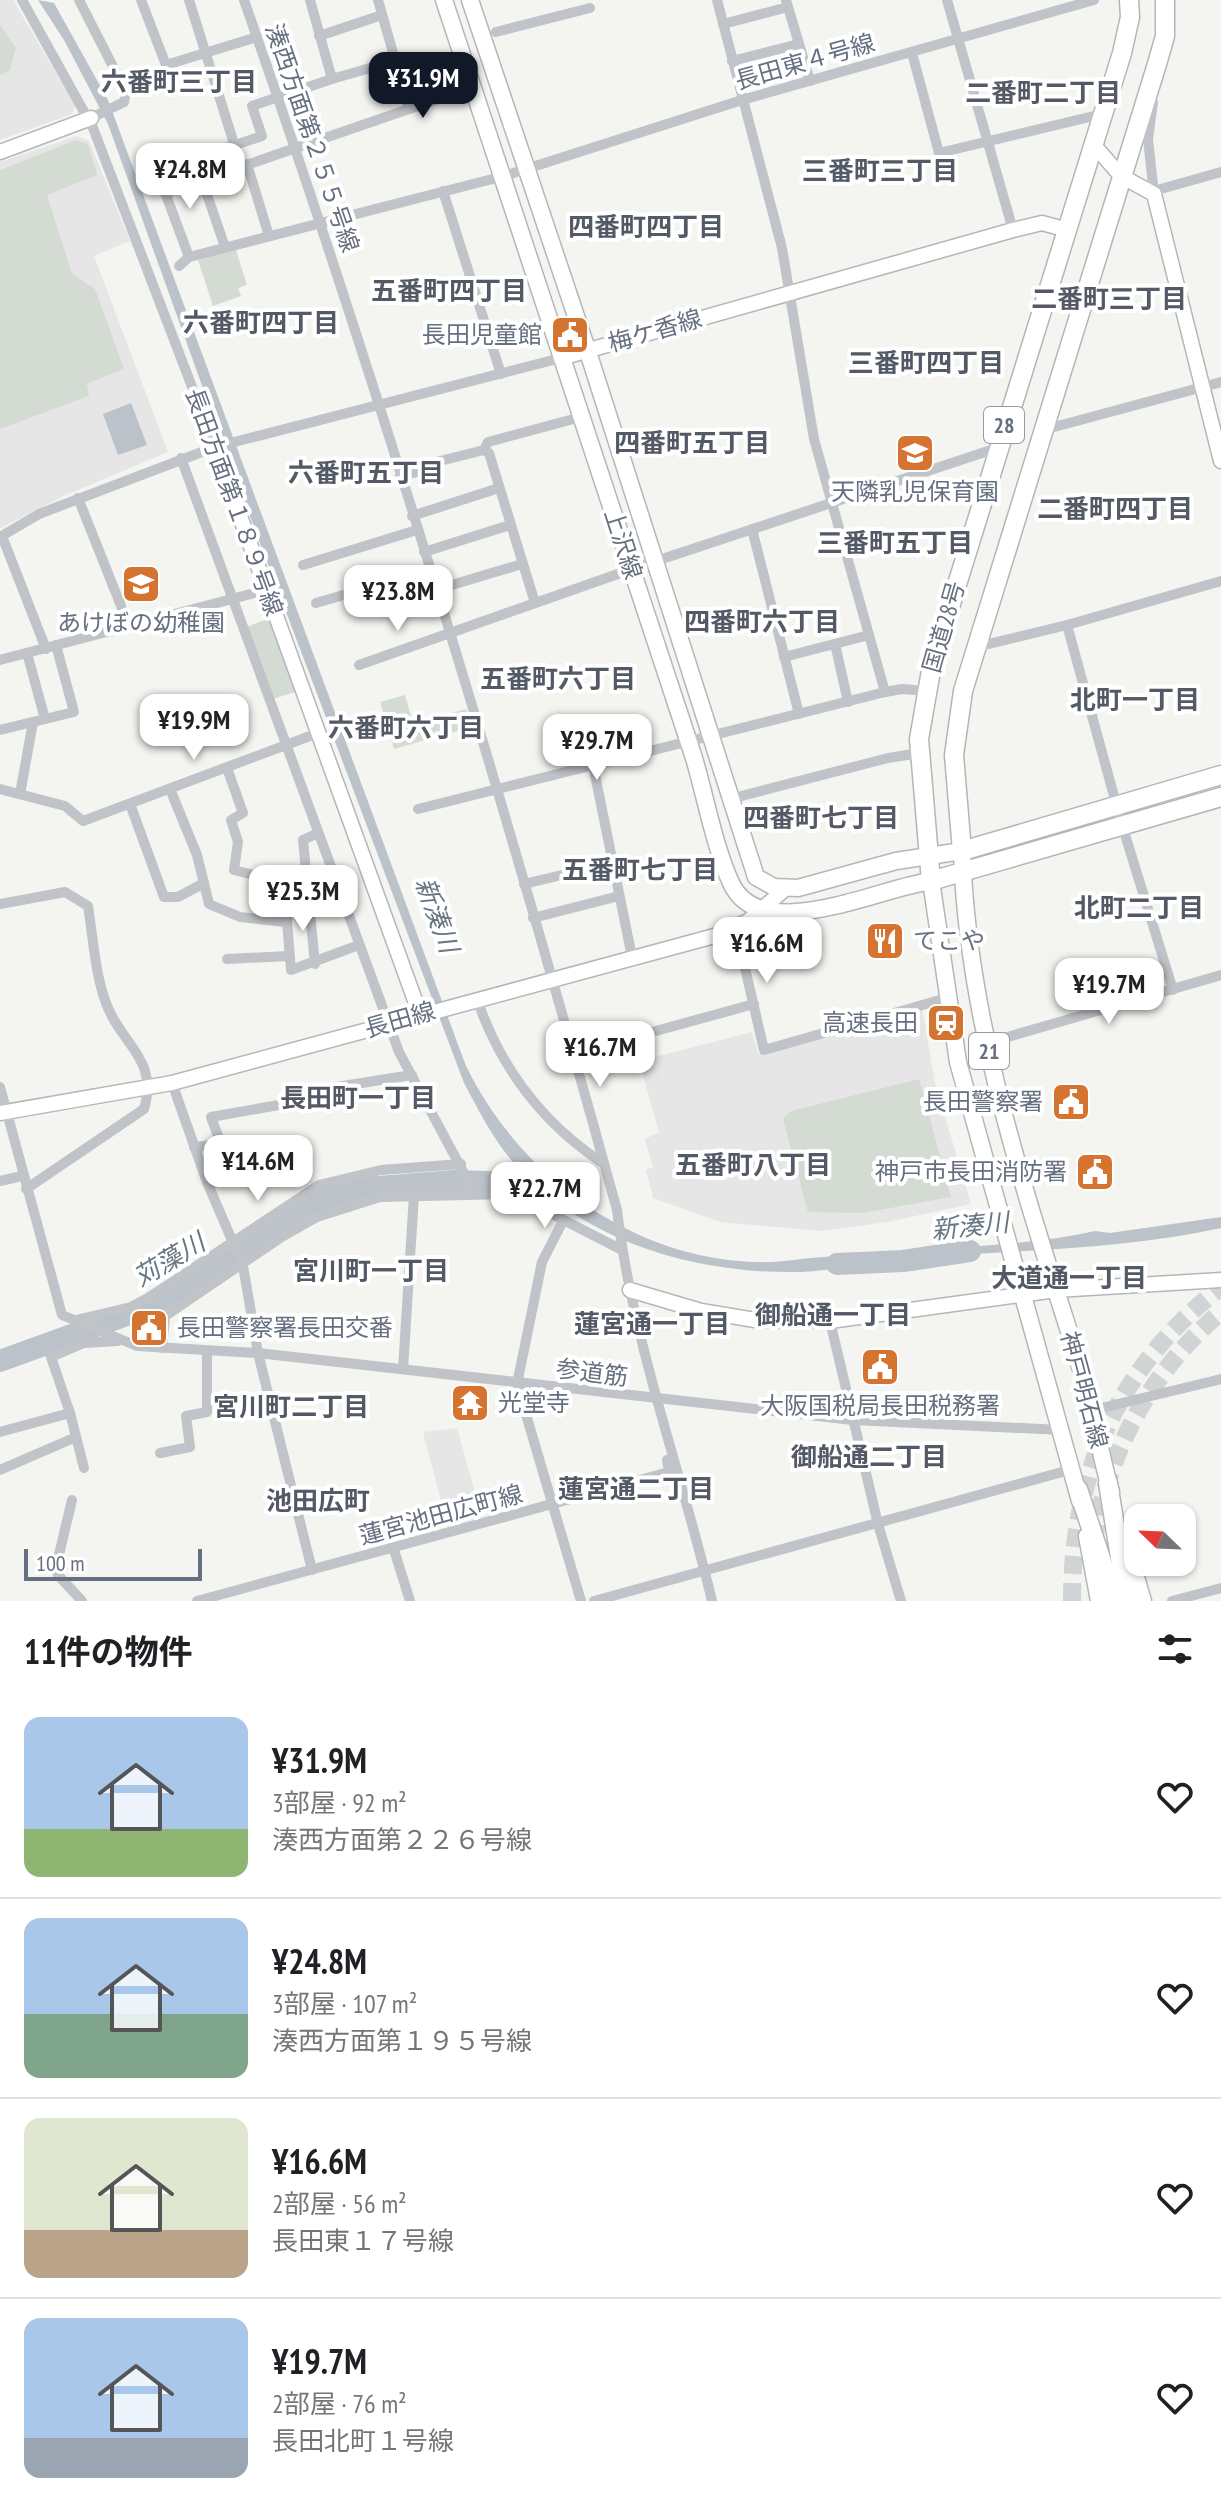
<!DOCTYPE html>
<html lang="ja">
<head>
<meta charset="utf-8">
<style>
  :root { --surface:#fff; --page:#f2f2f2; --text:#202124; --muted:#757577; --line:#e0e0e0; --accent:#111827 }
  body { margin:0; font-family:"PT Sans Narrow","Noto Sans JP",sans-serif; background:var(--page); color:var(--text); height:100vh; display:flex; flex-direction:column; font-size:30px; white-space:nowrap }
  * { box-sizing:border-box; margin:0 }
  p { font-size:26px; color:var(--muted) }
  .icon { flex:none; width:44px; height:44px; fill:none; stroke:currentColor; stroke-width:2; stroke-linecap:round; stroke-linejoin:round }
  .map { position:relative; height:1601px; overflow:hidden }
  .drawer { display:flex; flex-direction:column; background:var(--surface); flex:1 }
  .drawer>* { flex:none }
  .needle { width:52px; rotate:293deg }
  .fabs { position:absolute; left:1124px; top:1504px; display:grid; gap:16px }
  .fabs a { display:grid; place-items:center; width:72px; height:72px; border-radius:16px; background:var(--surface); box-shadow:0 2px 6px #0004; font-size:40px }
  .scale { position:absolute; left:24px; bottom:20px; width:178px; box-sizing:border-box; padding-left:8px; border:4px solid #667080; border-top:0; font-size:22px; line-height:28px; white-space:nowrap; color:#667080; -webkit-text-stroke:6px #fff; paint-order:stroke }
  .price { position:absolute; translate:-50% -68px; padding:0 18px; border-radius:16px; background:#fff; color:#222; font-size:26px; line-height:52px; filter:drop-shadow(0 2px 4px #0008) }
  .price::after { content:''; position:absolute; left:50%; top:48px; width:24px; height:18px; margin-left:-12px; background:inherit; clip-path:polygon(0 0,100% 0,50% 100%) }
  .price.current { background:var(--accent); color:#fff }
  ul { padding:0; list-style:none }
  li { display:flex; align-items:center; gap:24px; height:200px; padding:0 24px }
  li+li { border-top:2px solid var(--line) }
  li span { display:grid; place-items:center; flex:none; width:224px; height:160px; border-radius:16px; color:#555 }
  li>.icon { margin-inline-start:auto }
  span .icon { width:96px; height:96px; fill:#fffc; stroke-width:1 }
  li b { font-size:34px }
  h2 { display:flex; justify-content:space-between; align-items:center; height:96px; padding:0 24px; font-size:34px }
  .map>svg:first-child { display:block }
  .built { fill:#e5e6e5 }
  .green { fill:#d4dbd3 }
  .water { fill:#bbc2c9 }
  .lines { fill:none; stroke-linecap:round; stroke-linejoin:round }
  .river { stroke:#bbc2c9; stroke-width:22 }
  .highway-tunnel { stroke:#d0d4d5; stroke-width:18; stroke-dasharray:18 9; stroke-linecap:butt }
  .secondary-casing { stroke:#b3b6bb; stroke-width:17 }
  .primary-casing { stroke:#b4b6ba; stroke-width:19 }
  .highway-casing { stroke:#b3b5b9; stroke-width:21 }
  .street { stroke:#c0c3c7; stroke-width:10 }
  .secondary { stroke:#fff; stroke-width:14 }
  .primary { stroke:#fff; stroke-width:16 }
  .highway { stroke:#fff; stroke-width:18 }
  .labels { text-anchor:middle; stroke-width:8; stroke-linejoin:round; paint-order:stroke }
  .shield { fill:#fff; stroke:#949ba6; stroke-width:2 }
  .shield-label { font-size:22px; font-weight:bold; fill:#667080 }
  .street-label { font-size:24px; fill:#667080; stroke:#fff }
  .poi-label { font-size:24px; fill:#667080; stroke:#fff; text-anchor:end }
  .neighbourhood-label { font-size:26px; font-weight:bold; fill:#535a66; stroke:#fff }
  .water-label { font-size:26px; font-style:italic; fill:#677784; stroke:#fff }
</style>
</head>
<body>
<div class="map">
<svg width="1221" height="1601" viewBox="0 0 1221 1601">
  <rect width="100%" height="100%" fill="#f4f5f1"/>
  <g class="built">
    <path d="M 0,0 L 13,0 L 75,105 L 72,114 L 0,140 Z"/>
    <path d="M 77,136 L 89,141 L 130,241 L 94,256 L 168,452 L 66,495 L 0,528 L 0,162 Z"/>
    <path d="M 922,1008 L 935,1083 L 971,1204 L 887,1222 L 821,1231 L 720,1222 L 653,1198 L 646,1170 L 653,1167 L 645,1139 L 659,1132 L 639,1061 L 752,1032 L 758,1054 Z"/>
    <path d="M 457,1428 L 482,1517 L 448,1527 L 423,1432 Z"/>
  </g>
  <g class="green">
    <path d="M 0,25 L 16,48 L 10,70 L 0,75 Z"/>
    <path d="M 76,140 L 88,144 L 97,175 L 47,195 L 72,274 L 95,289 L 124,369 L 87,384 L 89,396 L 0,429 L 0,170 Z"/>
    <path d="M 235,247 L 247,285 L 238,288 L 241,296 L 213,306 L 198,260 Z"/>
    <path d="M 270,618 L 295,692 L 273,699 L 246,627 Z"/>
    <path d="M 405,695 L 413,723 L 466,709 L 471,727 L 394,749 L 380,702 Z"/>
    <path d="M 919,1079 L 951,1197 L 863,1213 L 808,1212 L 783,1119 L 791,1111 Z"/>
  </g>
  <g class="water">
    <path d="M 38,0 L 54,3 L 108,100 L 466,1066 C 520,1176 632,1259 758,1262 C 780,1263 802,1258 824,1257 C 854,1254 884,1254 915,1251 C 975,1246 1037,1244 1095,1231 L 1110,1233 L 1221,1217 L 1221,1228 C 1130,1248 1032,1250 938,1256 C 892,1258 846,1270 800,1272 C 699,1274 592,1245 519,1169 C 495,1143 480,1113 464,1083 L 231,466 L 108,124 L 64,40 Z"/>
    <path d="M 131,403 L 147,445 L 118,455 L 103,414 Z"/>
  </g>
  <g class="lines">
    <g class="river">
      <path d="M 837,1264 L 903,1261 L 970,1251"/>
      <path d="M 0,1361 L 160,1303 L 308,1206 L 354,1189 L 454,1181 L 549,1184"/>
    </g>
    <g class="highway-tunnel">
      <path d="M 1094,1542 C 1107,1451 1151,1371 1221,1312"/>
      <path d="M 1072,1601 C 1072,1471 1118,1367 1221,1287"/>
    </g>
    <g class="secondary-casing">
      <g id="secondary">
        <path d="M 1092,143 L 1121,176 L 1154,194 L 1221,461"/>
        <path d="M 0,152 L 91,118"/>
        <path d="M 561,358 L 1013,230 L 1042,223 L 1064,229"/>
        <path d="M 215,447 L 421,1017"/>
        <path d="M 0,1113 L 172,1083 L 718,935 L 748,921 L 785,889"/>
        <path d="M 630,1290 L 701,1311 L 755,1320 L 830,1321 L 1056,1290 L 1221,1280"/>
      </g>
    </g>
    <g class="primary-casing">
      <g id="primary">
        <path d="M 444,0 L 694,758 C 706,799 714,845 731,883 C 760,947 878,888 931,881 L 958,1062 L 1080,1501"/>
        <path d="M 470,0 L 588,352 L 756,877 L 774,887 L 798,888 L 896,861 L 962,851 C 967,1030 1031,1209 1084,1379 C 1095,1416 1100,1455 1111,1492"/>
        <path d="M 1122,1530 L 1143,1601"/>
        <path d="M 1087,1536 L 1099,1601"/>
      </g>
    </g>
    <g class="highway-casing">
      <g id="highway">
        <path d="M 1129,0 L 1130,17 L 1122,53 L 932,665 L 919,739 L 931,881 L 1221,797"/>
        <path d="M 1165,0 L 1165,36 L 1157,64 L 963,691 L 954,755 L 962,851 L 1221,775"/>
        <path d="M 1108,1483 L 1127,1601"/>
        <path d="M 1078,1489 L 1115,1601"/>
      </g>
    </g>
    <g class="street">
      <path d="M 22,0 L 93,128 L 215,447"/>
      <path d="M 79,0 L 126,92 L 124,102 L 91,118"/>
      <path d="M 141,0 L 166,65 L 257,37"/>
      <path d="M 189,0 L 241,166"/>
      <path d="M 244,0 C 383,398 505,803 617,1210 C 633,1344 681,1470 712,1601"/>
      <path d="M 717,0 L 782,248 L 814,439 L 885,692"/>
      <path d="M 786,0 L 810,81"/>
      <path d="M 947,0 L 1013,230"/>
      <path d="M 723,24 L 788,7"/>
      <path d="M 496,32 L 590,8"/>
      <path d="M 319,36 L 382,15"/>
      <path d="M 912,53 L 939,153 L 1102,114"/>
      <path d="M 732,61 L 799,44"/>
      <path d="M 332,79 L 394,61"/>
      <path d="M 1153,102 L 1148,139 L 1154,194"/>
      <path d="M 409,109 L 473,87"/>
      <path d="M 247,164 L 269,236"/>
      <path d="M 163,169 L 262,136 L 252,106 L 332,79 L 310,0"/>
      <path d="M 159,176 L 189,257"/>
      <path d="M 202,180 L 225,247"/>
      <path d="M 443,191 L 501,374"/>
      <path d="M 1150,192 L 1221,172"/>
      <path d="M 165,193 L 409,109 L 378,0"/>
      <path d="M 179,266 L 189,257 L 504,176 L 742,100 L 1094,0"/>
      <path d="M 1043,430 L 1221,382"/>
      <path d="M 484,450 L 489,453 L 535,603"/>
      <path d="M 181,458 L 399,1052 L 474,1192"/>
      <path d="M 400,476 L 426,470 L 432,463 L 484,450 L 488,442 L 581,417"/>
      <path d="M 78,498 L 129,626"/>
      <path d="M 412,516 L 499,488"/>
      <path d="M 752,529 L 799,714"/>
      <path d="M 2,536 L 46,649"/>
      <path d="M 0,537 L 39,514 L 215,447 L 561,358"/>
      <path d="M 424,552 L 510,525"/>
      <path d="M 303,565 L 417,530"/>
      <path d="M 435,590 L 522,564"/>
      <path d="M 316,603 L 429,570"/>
      <path d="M 1067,625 L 1122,825 L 1173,990"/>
      <path d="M 835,644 L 848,702"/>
      <path d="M 976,647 L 1067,625 L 1221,581"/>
      <path d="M 27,653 L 45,719"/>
      <path d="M 784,657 L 869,635"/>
      <path d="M 0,660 L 266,590"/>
      <path d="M 359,665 L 632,569 L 997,448"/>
      <path d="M 0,730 L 74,712 L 56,645"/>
      <path d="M 593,765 L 632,957"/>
      <path d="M 227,768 L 243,813 L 231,820 L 238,842 L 234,870 L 261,877 L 259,919"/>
      <path d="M 0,789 L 65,806 L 83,821 L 318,733"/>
      <path d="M 170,789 L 197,855 L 209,904 L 240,917 L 285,922"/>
      <path d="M 20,794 L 33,722"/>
      <path d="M 730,799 L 888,758 L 920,753"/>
      <path d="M 130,804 L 164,897 L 178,897 L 204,883"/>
      <path d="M 418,809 L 885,692 L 902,689 L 927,691"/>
      <path d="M 524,884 L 612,863"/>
      <path d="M 309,891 L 290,893 L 285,898 L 291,970 L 359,945"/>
      <path d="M 0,904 L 65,892 L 88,906 C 93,937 95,974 106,1003 C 121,1045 159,1058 144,1109 L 26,1189"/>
      <path d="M 533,918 L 619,896"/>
      <path d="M 736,929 L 764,1050 L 947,998"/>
      <path d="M 227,959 L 289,956"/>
      <path d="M 315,964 L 303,840 L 318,833"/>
      <path d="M 477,999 C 500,1067 543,1124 604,1164"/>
      <path d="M 987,1043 L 1221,975"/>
      <path d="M 572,1054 L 754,1004"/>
      <path d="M 172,1083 L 207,1182 L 243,1266 L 258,1353 L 312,1570"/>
      <path d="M 0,1087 L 62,1315 L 137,1346 L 258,1353 L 853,1420 L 1061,1430"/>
      <path d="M 194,1147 L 221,1144 L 211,1117 L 301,1101 L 324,1089 L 412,1075"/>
      <path d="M 0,1181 L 22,1176"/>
      <path d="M 563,1221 L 542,1262 L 517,1384 L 581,1601"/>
      <path d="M 76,1320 L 131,1307 L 148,1298 L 319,1185 L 381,1170 L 461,1164"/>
      <path d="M 830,1321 L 878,1524 L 901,1601"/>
      <path d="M 162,1348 L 165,1316 L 280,1238 L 317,1217 L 380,1197 L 513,1194 L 622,1250"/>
      <path d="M 403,1369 L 414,1195"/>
      <path d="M 1093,1410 L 1221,1379"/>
      <path d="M 70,1413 L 84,1468"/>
      <path d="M 0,1432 L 70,1413 L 51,1357 L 84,1343 L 118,1341"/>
      <path d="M 160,1453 L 190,1447 L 186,1416 L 207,1412 L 207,1351"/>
      <path d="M 0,1470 L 76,1437"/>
      <path d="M 72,1500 L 56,1567 L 58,1575 L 82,1601"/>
      <path d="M 394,1550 L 410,1601"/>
      <path d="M 197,1601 L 669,1472 L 667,1460"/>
      <path d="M 594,1601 L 1073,1469"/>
      <path d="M 1172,1601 L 1221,1588"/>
    </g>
    <use href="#secondary" class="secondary"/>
    <use href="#primary" class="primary"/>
    <use href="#highway" class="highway"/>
  </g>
  <defs>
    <g id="civic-square" transform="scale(2)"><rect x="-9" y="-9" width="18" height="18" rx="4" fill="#d57331" stroke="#fff"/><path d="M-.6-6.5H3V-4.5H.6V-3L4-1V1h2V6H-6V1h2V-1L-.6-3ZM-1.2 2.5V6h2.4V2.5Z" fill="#fff"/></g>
    <g id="school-square" transform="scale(2)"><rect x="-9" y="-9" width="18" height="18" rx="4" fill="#d57331" stroke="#fff"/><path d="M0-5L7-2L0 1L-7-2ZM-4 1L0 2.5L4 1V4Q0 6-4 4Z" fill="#fff"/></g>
    <g id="restaurant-square" transform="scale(2)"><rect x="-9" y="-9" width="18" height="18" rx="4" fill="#d57331" stroke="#fff"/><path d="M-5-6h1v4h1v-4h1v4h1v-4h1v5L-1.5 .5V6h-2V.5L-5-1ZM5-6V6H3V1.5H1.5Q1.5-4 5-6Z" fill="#fff"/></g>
    <g id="station-square" transform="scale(2)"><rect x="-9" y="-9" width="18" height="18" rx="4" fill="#d57331" stroke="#fff"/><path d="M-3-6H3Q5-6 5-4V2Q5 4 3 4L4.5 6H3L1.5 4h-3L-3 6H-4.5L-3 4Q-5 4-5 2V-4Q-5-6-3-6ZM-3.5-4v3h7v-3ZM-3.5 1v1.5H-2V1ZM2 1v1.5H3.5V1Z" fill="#fff"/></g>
    <g id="temple-square" transform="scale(2)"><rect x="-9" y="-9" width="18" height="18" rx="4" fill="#d57331" stroke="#fff"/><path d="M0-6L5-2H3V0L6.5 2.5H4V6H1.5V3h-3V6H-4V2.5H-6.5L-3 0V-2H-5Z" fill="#fff"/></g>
  </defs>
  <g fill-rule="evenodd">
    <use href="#civic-square" x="570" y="335"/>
    <use href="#school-square" x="915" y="453"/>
    <use href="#school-square" x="141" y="584"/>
    <use href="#restaurant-square" x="885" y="941"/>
    <use href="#station-square" x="946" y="1023"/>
    <use href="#civic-square" x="1071" y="1102"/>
    <use href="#civic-square" x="1095" y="1172"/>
    <use href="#civic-square" x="149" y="1328"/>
    <use href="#civic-square" x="880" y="1367"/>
    <use href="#temple-square" x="470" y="1403"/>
  </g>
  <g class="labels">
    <g class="shield">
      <rect x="984" y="407" width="40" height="36" rx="6"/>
      <rect x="969" y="1033" width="40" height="36" rx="6"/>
    </g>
    <g class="shield-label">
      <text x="1004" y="433">28</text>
      <text x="989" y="1059">21</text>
    </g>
    <g class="street-label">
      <text transform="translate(805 62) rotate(-16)" y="8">長田東４号線</text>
      <text transform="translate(312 138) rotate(71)" y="8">湊西方面第２５５号線</text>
      <text transform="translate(655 331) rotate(-16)" y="8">梅ケ香線</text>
      <text transform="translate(234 502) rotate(70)" y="8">長田方面第１８９号線</text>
      <text transform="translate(623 544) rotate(72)" y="8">上沢線</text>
      <text transform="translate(944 627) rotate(-74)" y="8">国道28号</text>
      <text transform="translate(400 1020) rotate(-16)" y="8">長田線</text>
      <text transform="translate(592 1373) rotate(7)" y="8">参道筋</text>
      <text transform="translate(1084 1390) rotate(75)" y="8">神戸明石線</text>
      <text transform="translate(441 1515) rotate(-15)" y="8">蓮宮池田広町線</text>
    </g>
    <g class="poi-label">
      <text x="542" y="343">長田児童館</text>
      <text x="915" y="500" text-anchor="middle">天隣乳児保育園</text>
      <text x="141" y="631" text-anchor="middle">あけぼの幼稚園</text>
      <text x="913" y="949" text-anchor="start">てこや</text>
      <text x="918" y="1031">高速長田</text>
      <text x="1043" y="1110">長田警察署</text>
      <text x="1067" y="1180">神戸市長田消防署</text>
      <text x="177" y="1336" text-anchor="start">長田警察署長田交番</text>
      <text x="498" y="1411" text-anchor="start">光堂寺</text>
      <text x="880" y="1414" text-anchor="middle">大阪国税局長田税務署</text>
    </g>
    <g class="neighbourhood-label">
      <text x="179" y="91">六番町三丁目</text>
      <text x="1043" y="102">二番町二丁目</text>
      <text x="880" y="180">三番町三丁目</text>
      <text x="646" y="236">四番町四丁目</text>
      <text x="449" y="300">五番町四丁目</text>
      <text x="1109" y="308">二番町三丁目</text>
      <text x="261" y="332">六番町四丁目</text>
      <text x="926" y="372">三番町四丁目</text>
      <text x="692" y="452">四番町五丁目</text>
      <text x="366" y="482">六番町五丁目</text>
      <text x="1115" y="518">二番町四丁目</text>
      <text x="895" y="552">三番町五丁目</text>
      <text x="762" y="631">四番町六丁目</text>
      <text x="558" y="688">五番町六丁目</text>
      <text x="1135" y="709">北町一丁目</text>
      <text x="406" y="737">六番町六丁目</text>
      <text x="821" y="827">四番町七丁目</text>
      <text x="640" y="879">五番町七丁目</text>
      <text x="1139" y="917">北町二丁目</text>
      <text x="358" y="1107">長田町一丁目</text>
      <text x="753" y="1174">五番町八丁目</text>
      <text x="371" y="1280">宮川町一丁目</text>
      <text x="1069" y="1287">大道通一丁目</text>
      <text x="833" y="1324">御船通一丁目</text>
      <text x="652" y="1333">蓮宮通一丁目</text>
      <text x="291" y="1416">宮川町二丁目</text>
      <text x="869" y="1466">御船通二丁目</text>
      <text x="636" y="1498">蓮宮通二丁目</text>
      <text x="318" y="1510">池田広町</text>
    </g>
    <g class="water-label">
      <text transform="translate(437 915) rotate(70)" y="9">新湊川</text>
      <text transform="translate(970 1226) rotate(-6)" y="9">新湊川</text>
      <text transform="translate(169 1260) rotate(-31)" y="9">苅藻川</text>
    </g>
  </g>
</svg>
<div class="fabs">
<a><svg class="needle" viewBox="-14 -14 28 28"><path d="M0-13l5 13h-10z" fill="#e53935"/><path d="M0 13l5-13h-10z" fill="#757577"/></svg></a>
</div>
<div class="scale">100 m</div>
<b class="price current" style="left:423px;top:120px">¥31.9M</b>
<b class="price" style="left:190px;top:211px">¥24.8M</b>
<b class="price" style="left:398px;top:633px">¥23.8M</b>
<b class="price" style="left:194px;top:762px">¥19.9M</b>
<b class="price" style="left:597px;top:782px">¥29.7M</b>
<b class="price" style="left:303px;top:933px">¥25.3M</b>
<b class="price" style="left:767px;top:985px">¥16.6M</b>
<b class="price" style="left:1109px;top:1026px">¥19.7M</b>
<b class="price" style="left:600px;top:1089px">¥16.7M</b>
<b class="price" style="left:258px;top:1203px">¥14.6M</b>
<b class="price" style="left:545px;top:1230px">¥22.7M</b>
</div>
<section class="drawer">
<h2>11件の物件<svg class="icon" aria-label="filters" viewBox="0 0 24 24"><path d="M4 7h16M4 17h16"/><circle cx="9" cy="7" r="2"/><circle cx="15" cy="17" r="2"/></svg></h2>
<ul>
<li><span style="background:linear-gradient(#a9c7e8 70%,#8fb573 0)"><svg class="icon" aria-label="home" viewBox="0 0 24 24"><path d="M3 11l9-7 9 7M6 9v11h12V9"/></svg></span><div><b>¥31.9M</b><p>3部屋 · 92 m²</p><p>湊西方面第２２６号線</p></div><svg class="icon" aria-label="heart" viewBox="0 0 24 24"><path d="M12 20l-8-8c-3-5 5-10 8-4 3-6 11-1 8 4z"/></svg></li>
<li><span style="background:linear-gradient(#a9c7e8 60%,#7fa58c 0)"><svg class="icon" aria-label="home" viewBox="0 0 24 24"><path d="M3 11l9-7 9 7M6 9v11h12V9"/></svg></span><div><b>¥24.8M</b><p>3部屋 · 107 m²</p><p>湊西方面第１９５号線</p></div><svg class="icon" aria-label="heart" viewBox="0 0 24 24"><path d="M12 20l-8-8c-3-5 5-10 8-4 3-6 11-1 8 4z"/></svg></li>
<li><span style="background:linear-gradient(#dfe7d0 70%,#b9a48a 0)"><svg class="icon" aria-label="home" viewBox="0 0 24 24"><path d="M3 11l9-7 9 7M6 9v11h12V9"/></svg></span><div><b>¥16.6M</b><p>2部屋 · 56 m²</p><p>長田東１７号線</p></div><svg class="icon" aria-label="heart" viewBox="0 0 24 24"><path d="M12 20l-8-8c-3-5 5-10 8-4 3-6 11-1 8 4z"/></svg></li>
<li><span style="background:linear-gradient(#a9c7e8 75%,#9aa5b1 0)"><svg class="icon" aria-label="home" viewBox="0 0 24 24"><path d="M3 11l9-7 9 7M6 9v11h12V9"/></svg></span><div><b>¥19.7M</b><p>2部屋 · 76 m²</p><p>長田北町１号線</p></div><svg class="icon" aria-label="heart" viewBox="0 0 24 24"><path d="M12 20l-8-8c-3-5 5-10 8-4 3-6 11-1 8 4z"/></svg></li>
</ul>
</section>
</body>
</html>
